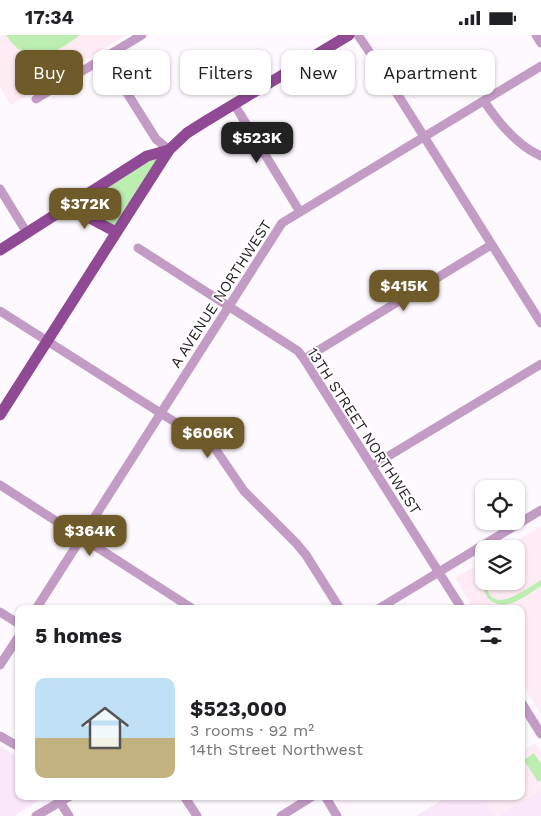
<!DOCTYPE html>
<html lang="en">
<head>
<meta charset="utf-8">
<style>
  :root { --surface:#fff; --page:#f6f6f6; --text:#202124; --muted:#757577; --line:#e0e0e0; --accent:#6f5b2a }
  body { margin:0; font-family:"Work Sans",sans-serif; background:var(--page); color:var(--text); height:100vh; display:flex; flex-direction:column; font-size:19px; white-space:nowrap }
  * { box-sizing:border-box; margin:0 }
  p { font-size:16px; color:var(--muted) }
  .icon { flex:none; width:28px; height:28px; fill:none; stroke:currentColor; stroke-width:2; stroke-linecap:round; stroke-linejoin:round }
  .map { position:relative; flex:1; overflow:hidden }
  .panel { position:absolute; left:15px; top:570px; width:510px; height:195px; display:flex; flex-direction:column; background:var(--surface); border-radius:10px; box-shadow:0 1px 4px #0004 }
  .panel>* { flex:none }
  .top-card { position:absolute; left:15px; top:15px; width:511px; height:45px; display:flex; gap:10px }
  .fabs { position:absolute; left:475px; top:445px; display:grid; gap:10px }
  .fabs a { display:grid; place-items:center; width:50px; height:50px; border-radius:10px; background:var(--surface); box-shadow:0 1px 4px #0004; font-size:25px }
  .price { position:absolute; translate:-50% -42px; padding:0 11px; border-radius:10px; background:var(--accent); color:#fff; font-size:16px; line-height:32px; filter:drop-shadow(0 1px 2px #0008) }
  .price::after { content:''; position:absolute; left:50%; top:30px; width:15px; height:11px; margin-left:-8px; background:inherit; clip-path:polygon(0 0,100% 0,50% 100%) }
  .price.selected { background:#222; color:#fff }
  ul { padding:0; list-style:none }
  li { display:flex; align-items:center; gap:15px; height:125px; padding:0 20px }
  li+li { border-top:1px solid var(--line) }
  li span { display:grid; place-items:center; flex:none; width:140px; height:100px; border-radius:10px; color:#555 }
  li>.icon { margin-inline-start:auto }
  span .icon { width:60px; height:60px; fill:#fffc; stroke-width:1 }
  li b { font-size:21px }
  h2 { display:flex; justify-content:space-between; align-items:center; height:60px; padding:0 20px; font-size:21px }
  .pill { padding:0 18px; border-radius:10px; background:var(--surface); box-shadow:0 1px 4px #0004; font-size:18px; line-height:45px }
  .pill.selected { background:var(--accent); color:#fff }
  .status { display:flex; justify-content:space-between; align-items:center; height:35px; padding:0 25px; background:var(--surface); direction:ltr }
  .status svg { height:14px; fill:currentColor }
  .map>svg:first-child { display:block }
  .built { fill:#fae8fa }
  .education { fill:#ffebf4 }
  .green { fill:#bceeb1 }
  .lines { fill:none; stroke-linecap:round; stroke-linejoin:round }
  .minor { stroke:#c39cc5; stroke-width:9 }
  .major { stroke:#904994; stroke-width:11 }
  .labels { text-anchor:middle; stroke-width:4; stroke-linejoin:round; paint-order:stroke }
  .street-label { font-size:15px; fill:#282428; stroke:#fff }
</style>
</head>
<body>
<div class="status"><b>17:34</b><svg viewBox="0 0 49 12"><path d="M0 12V9h3v3zM5 12V6h3v6zM10 12V3h3v9zM15 12V0h3v12zM26 1h20v11H26zM47 4h2v5h-2z"/></svg></div>
<div class="map">
<svg width="541" height="781" viewBox="0 0 541 781">
  <rect width="100%" height="100%" fill="#fef9fe"/>
  <g class="built">
    <path d="M 0,711 L 16,721 L 19,725 L 19,761 L 41,761 L 42,763 L 14,781 L 0,781 Z"/>
    <path d="M 541,754 L 541,781 L 497,781 Z"/>
    <path d="M 448,761 L 484,761 L 496,781 L 416,781 Z"/>
  </g>
  <g class="education">
    <path d="M 0,0 L 126,0 L 11,70 L 0,52 Z"/>
    <path d="M 541,491 L 541,679 L 521,648 L 521,574 L 474,574 L 455,543 L 484,526 L 484,546 L 516,546 L 516,514 L 503,514 Z"/>
    <path d="M 535,708 L 541,718 L 541,754 L 496,781 L 484,761 L 521,761 L 521,717 Z"/>
  </g>
  <g class="green">
    <path d="M 6,0 L 80,0 C 55,20 27,33 6,0 Z"/>
    <path d="M 169,115 L 116,197 L 97,186 L 58,179 L 147,121 Z"/>
    <path d="M 484,540 L 484,546 L 486,546 C 488,584 526,554 541,545 L 541,551 C 526,560 504,580 488,563 C 482,556 482,548 484,540 Z"/>
    <path d="M 534,718 L 541,729 L 541,745 L 538,747 L 524,725 Z"/>
  </g>
  <g class="lines">
    <g class="minor">
      <path d="M 358,0 L 391,49 L 541,288"/>
      <path d="M 536,0 L 541,8"/>
      <path d="M 105,23 L 156,104 L 169,115"/>
      <path d="M 36,64 L 142,0"/>
      <path d="M 484,66 C 498,87 517,111 541,121"/>
      <path d="M 234,69 L 300,177"/>
      <path d="M 0,154 L 27,198"/>
      <path d="M 138,213 L 298,316 L 304,324 L 462,574"/>
      <path d="M 0,276 L 214,412 L 244,456 L 296,508 L 306,520 L 340,574"/>
      <path d="M 304,324 L 491,210"/>
      <path d="M 372,431 L 541,329"/>
      <path d="M 0,450 L 193,574"/>
      <path d="M 36,574 L 282,188 L 541,31"/>
      <path d="M 378,574 L 541,475"/>
      <path d="M 0,577 L 19,589"/>
      <path d="M 0,630 L 19,601"/>
      <path d="M 521,667 L 541,699"/>
      <path d="M 0,701 L 19,712"/>
      <path d="M 56,761 L 69,781"/>
      <path d="M 184,761 L 197,781"/>
      <path d="M 325,761 L 337,781"/>
      <path d="M 36,781 L 70,761"/>
      <path d="M 281,781 L 313,761"/>
    </g>
    <g class="major">
      <path d="M 58,179 L 82,179 L 116,197"/>
      <path d="M 0,215 L 147,121 L 169,115"/>
      <path d="M 0,380 L 169,115 L 187,98 L 206,86 L 349,0"/>
    </g>
  </g>
  <g class="labels">
    <g class="street-label">
      <text transform="translate(221 259) rotate(-57)" y="5">A AVENUE NORTHWEST</text>
      <text transform="translate(364 396) rotate(57)" y="5">13TH STREET NORTHWEST</text>
    </g>
  </g>
</svg>
<div class="fabs">
<a><svg class="icon" aria-label="locate" viewBox="0 0 24 24"><circle cx="12" cy="12" r="6"/><path d="M12 2v4M12 18v4M2 12h4M18 12h4"/></svg></a>
<a><svg class="icon" aria-label="layers" viewBox="0 0 24 24"><path d="M12 4l9 5-9 5-9-5zM3 14l9 5 9-5"/></svg></a>
</div>
<b class="price selected" style="left:257px;top:129px">$523K</b>
<b class="price" style="left:85px;top:195px">$372K</b>
<b class="price" style="left:404px;top:277px">$415K</b>
<b class="price" style="left:208px;top:424px">$606K</b>
<b class="price" style="left:90px;top:522px">$364K</b>
<div class="top-card">
<a class="pill selected">Buy</a>
<a class="pill">Rent</a>
<a class="pill">Filters</a>
<a class="pill">New</a>
<a class="pill">Apartment</a>
</div>
<section class="panel">
<h2>5 homes<svg class="icon" aria-label="filters" viewBox="0 0 24 24"><path d="M4 7h16M4 17h16"/><circle cx="9" cy="7" r="2"/><circle cx="15" cy="17" r="2"/></svg></h2>
<ul>
<li><span style="background:linear-gradient(#bfe0f5 60%,#c2b280 0)"><svg class="icon" aria-label="home" viewBox="0 0 24 24"><path d="M3 11l9-7 9 7M6 9v11h12V9"/></svg></span><div><b>$523,000</b><p>3 rooms · 92 m²</p><p>14th Street Northwest</p></div></li>
</ul>
</section>
</div>
</body>
</html>
